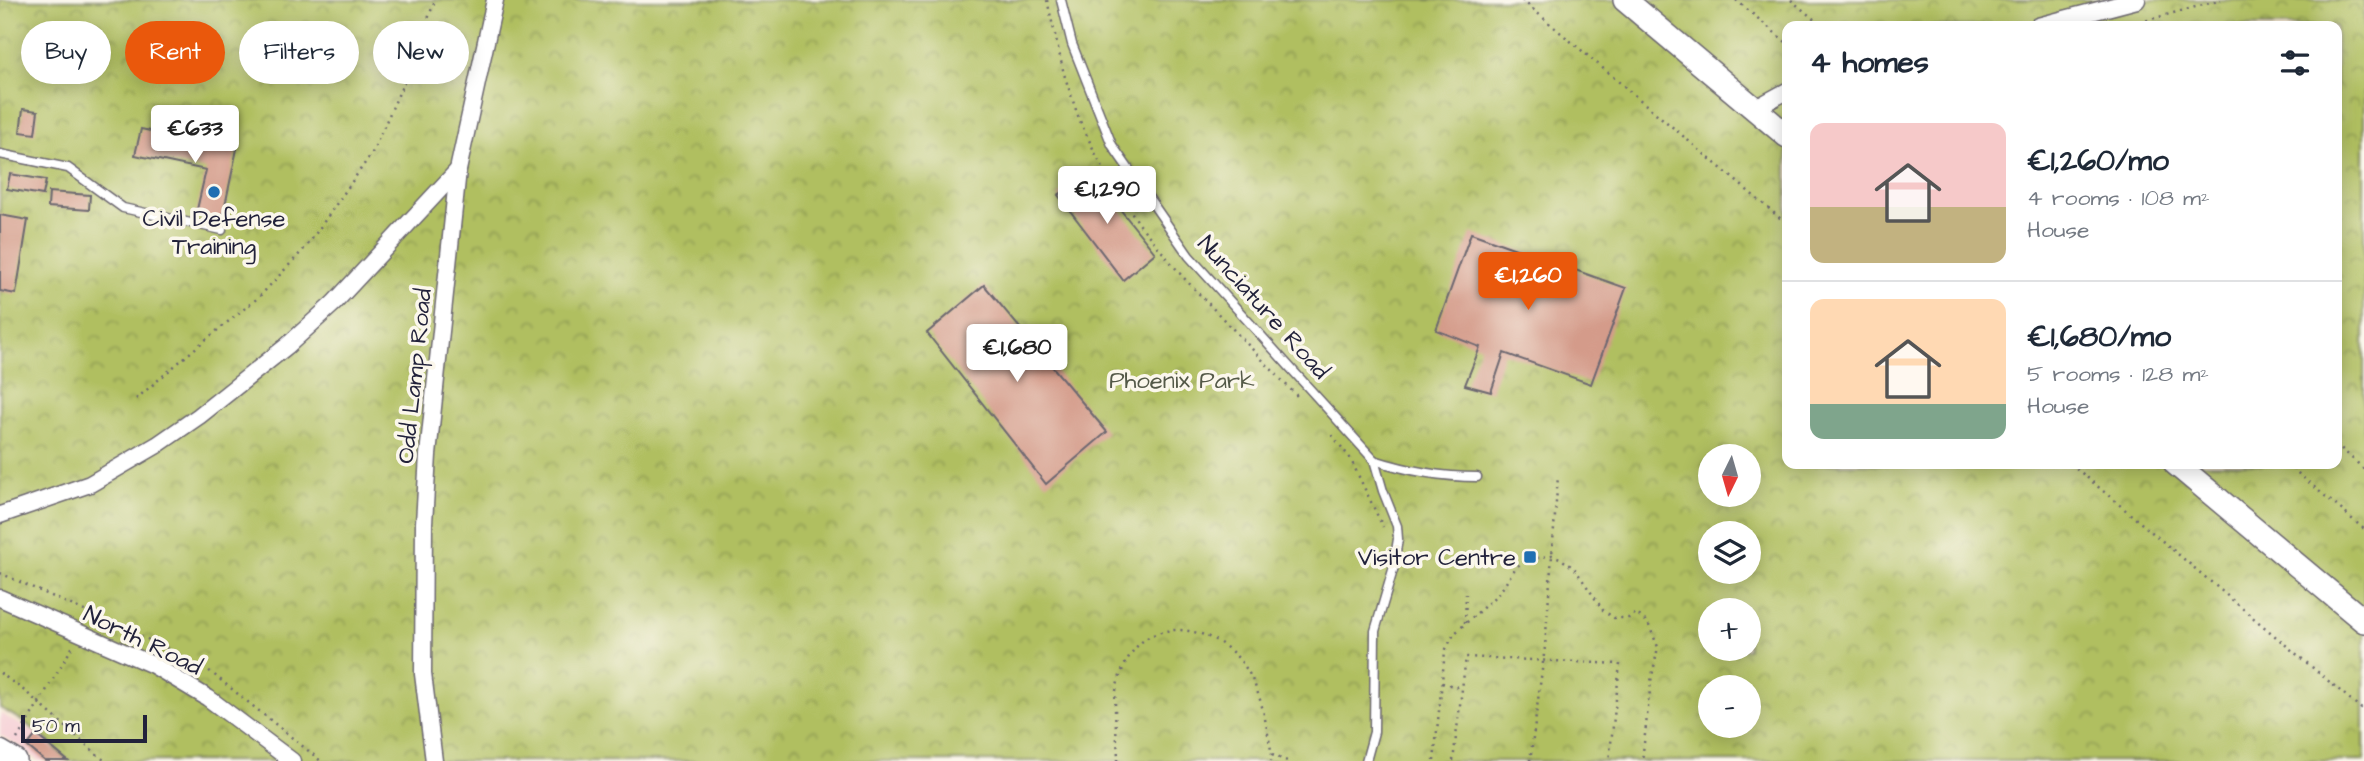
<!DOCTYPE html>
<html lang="en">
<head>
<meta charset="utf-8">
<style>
  :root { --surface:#fff; --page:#f2f2f3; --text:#1f2937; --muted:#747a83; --line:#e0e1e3; --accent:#ea580c }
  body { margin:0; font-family:"Architects Daughter",sans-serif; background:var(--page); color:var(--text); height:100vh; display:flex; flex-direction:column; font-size:26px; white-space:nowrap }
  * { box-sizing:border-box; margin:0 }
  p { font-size:23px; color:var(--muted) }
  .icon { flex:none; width:38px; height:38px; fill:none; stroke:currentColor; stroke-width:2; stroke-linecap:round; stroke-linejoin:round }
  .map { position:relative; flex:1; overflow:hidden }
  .panel { position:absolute; left:1782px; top:21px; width:560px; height:448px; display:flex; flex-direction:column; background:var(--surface); border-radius:14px; box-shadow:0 4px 18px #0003 }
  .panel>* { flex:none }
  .guide { position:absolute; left:21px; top:21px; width:665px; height:63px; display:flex; gap:14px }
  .needle { width:46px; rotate:185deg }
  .tools { position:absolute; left:1698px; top:444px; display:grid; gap:14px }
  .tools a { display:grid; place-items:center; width:63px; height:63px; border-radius:50%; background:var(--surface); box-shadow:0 4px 18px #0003; font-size:35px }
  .scale { position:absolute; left:21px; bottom:18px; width:126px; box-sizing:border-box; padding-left:7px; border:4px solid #22223b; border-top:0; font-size:19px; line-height:24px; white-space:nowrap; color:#22223b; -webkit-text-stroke:5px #fbf7ec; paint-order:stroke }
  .price { position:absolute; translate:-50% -60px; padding:0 16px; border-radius:7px; background:#fff; color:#222; font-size:23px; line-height:46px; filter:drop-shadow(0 2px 4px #0008) }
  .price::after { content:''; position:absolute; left:50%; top:42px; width:21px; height:16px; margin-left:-10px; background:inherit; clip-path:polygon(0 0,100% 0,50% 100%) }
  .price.current { background:var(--accent); color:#fff }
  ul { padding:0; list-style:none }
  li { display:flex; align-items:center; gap:21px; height:175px; padding:0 28px }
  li+li { border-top:2px solid var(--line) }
  li span { display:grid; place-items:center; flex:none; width:196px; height:140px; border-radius:14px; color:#555 }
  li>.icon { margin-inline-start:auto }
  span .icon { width:84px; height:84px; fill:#fffc; stroke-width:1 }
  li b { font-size:30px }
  h2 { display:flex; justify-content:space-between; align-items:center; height:84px; padding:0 28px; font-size:30px }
  .pill { padding:0 24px; border-radius:32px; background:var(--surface); box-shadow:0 4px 18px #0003; font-size:24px; line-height:63px }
  .pill.current { background:var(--accent); color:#fff }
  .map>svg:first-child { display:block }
  .built { fill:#f6cfd6 }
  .park { fill:url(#park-crowns); stroke:#69704e; stroke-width:2; fill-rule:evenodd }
  .building { fill:#d49b8a }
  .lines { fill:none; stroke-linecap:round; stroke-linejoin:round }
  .lane-casing { stroke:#6c6770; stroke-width:11 }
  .street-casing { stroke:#6c6770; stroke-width:19 }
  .secondary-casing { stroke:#6c6770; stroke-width:26 }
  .path { stroke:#6c6770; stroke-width:2.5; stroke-dasharray:2 5; stroke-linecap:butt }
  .lane { stroke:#fff; stroke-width:8 }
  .street { stroke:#fff; stroke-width:16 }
  .secondary { stroke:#fff; stroke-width:23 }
  .poi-dot { fill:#1f6fb2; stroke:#fbf7ec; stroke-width:2.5 }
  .labels { text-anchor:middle; stroke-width:7; stroke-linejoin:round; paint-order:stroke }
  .poi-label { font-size:24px; fill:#22223b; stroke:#fbf7ec }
  .street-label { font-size:24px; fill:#22223b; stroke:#fbf7ec }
  .park-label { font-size:24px; fill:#545948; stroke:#fbf7ec }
</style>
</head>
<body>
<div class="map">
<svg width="2364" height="761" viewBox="0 0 2364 761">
  <defs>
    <pattern id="park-crowns" width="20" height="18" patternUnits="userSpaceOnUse" patternTransform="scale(1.75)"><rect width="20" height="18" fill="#b0bf61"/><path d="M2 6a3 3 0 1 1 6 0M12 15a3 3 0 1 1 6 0" fill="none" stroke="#8f9b51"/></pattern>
  </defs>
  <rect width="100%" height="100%" fill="#fbf7ec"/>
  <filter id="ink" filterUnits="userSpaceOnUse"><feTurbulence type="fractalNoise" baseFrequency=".0143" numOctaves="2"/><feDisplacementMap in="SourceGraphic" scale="14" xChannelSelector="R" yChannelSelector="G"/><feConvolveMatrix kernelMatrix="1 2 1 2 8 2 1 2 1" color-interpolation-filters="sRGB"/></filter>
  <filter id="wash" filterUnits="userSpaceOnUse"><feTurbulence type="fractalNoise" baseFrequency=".00686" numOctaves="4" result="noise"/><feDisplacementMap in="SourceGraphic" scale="28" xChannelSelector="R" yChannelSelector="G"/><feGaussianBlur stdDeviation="1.57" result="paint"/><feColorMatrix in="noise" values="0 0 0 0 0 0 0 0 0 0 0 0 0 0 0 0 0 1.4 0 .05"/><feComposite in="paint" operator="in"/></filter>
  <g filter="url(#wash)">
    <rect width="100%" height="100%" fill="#f6e8d3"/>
    <path class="built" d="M 0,713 L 49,741 L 48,743 L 69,761 L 39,761 L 21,747 L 0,735 Z"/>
    <path class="park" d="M 0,0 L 2364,0 L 2364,761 L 68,761 C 47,738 27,722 0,708 ZM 1787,26 L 2336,26 L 2336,464 L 1787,464 ZM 1710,457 L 1748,457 L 1748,495 L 1710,495 ZM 1710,534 L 1748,534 L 1748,572 L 1710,572 ZM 1710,611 L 1748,611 L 1748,649 L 1710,649 ZM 1710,688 L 1748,688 L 1748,726 L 1710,726 Z"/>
    <g id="blocks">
      <g class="building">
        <path d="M 23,109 L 38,111 L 35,134 L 20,132 Z"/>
        <path d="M 141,129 L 237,149 L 222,220 L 196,214 L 206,170 L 135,155 Z"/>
        <path d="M 10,174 L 46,180 L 43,195 L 7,189 Z"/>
        <path d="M 1092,174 L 1155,253 L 1123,280 L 1058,195 Z"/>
        <path d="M 49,192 L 90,195 L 89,210 L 48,207 Z"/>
        <path d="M 0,215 L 28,220 L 16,294 L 0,291 Z"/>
        <path d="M 1471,233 L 1626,288 L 1591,384 L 1504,353 L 1491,392 L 1465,385 L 1480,347 L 1436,330 Z"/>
        <path d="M 984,285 L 1107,432 L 1046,484 L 927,333 Z"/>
        <path d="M 36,735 L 56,751 L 68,761 L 45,761 L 27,746 Z"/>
      </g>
    </g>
  </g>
  <g filter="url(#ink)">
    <use href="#blocks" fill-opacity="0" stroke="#6c6770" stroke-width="2"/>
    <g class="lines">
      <g class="lane-casing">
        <g id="lane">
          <path d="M 1061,0 L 1072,44 L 1112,145 L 1189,256 L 1374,460 C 1408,471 1441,477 1477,477"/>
          <path d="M 0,154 L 68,168 L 123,208 L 222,230"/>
          <path d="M 1366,761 L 1374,732 L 1375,631 L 1393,570 L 1398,539 L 1397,526 L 1383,491 L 1374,460"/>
        </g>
      </g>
      <g class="street-casing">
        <g id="street">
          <path d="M 2038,26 L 2137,0"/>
          <path d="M 1754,109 L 1787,91"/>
          <path d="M 0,515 L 90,484 L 157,445 L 199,416 L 287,346 L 334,303 L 458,170"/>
          <path d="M 0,598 L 153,665 L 208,698 L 292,761"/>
          <path d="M 434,761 L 423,674 L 424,523 L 428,455 L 458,170 L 495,0"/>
        </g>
      </g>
      <g class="secondary-casing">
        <g id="secondary">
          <path d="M 1625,0 L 1787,136"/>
          <path d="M 2176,464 L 2364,621"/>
          <path d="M 0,752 L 15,761"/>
        </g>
      </g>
      <g class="path">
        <path d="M 1047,0 L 1064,74 L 1079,119 L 1099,161 L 1118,192 L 1140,225 L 1182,276 L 1297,396"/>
        <path d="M 1522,0 L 1787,224"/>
        <path d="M 1736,0 L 1787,43"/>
        <path d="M 1791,0 L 1822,26"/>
        <path d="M 2126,26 L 2221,0"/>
        <path d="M 136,399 L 199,345 L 259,297 L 307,246 L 372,153 L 408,73 L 435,0"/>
        <path d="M 1332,435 L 1350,458 L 1383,527"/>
        <path d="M 2336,444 L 2364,469"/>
        <path d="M 2071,464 L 2364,711"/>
        <path d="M 2287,464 L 2364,529"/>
        <path d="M 0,573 L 167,648 L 207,669 L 321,761"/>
        <path d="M 1465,623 L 1466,594"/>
        <path d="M 0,673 L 26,692 L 105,761"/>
        <path d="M 1442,683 L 1461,688"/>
        <path d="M 17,739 L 73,646"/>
        <path d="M 1272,755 L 1287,761"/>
        <path d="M 1118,761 C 1118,739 1112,706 1117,686 C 1121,670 1130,650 1144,640 C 1175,618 1222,635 1243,664 C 1262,690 1266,725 1272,755 L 1271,761"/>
        <path d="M 1434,761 L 1445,651 L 1454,634 L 1500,592 L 1516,567 L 1527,560 L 1552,555 L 1560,558 L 1575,569 L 1603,610 L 1614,618 L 1629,618 L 1636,613 L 1648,623 L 1658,647 L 1651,681 L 1642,761"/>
        <path d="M 1453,761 L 1466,657 L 1620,664 L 1609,761"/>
        <path d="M 1530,761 L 1545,647 L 1558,476"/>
      </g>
      <use href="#lane" class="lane"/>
      <use href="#street" class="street"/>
      <use href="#secondary" class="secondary"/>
    </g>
  </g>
  <g class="poi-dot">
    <circle cx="214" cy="192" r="7"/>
    <rect x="1523" y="550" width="14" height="14" rx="3.5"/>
  </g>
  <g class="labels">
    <g class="poi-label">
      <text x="214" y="226">Civil Defense<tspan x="214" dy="28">Training</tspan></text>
      <text x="1516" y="565" text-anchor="end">Visitor Centre</text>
    </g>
    <g class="street-label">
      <text transform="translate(1264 307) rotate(48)" y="8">Nunciature Road</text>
      <text transform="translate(414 376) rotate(-84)" y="8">Odd Lamp Road</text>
      <text transform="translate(143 640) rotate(26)" y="8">North Road</text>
    </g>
    <g class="park-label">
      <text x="1182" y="388">Phoenix Park</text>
    </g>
  </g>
</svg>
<div class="tools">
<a><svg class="needle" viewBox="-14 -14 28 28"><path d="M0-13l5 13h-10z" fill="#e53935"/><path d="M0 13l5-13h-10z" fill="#747a83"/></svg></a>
<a><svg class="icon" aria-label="layers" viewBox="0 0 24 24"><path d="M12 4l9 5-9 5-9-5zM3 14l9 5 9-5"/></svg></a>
<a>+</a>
<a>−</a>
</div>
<div class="scale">50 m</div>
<b class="price" style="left:195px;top:165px">€633</b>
<b class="price" style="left:1107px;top:226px">€1,290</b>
<b class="price current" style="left:1528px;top:312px">€1,260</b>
<b class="price" style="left:1017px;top:384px">€1,680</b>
<div class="guide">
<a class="pill">Buy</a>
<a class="pill current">Rent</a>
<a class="pill">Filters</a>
<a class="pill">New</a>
</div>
<section class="panel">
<h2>4 homes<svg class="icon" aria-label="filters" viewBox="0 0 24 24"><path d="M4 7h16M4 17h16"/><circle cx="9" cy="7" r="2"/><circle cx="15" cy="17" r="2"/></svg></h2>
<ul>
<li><span style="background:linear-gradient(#f6c9c9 60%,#c2b280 0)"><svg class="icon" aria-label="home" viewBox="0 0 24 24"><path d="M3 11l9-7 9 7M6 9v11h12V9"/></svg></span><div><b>€1,260/mo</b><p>4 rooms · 108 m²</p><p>House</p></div></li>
<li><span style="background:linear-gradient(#ffd9b3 75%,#7fa58c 0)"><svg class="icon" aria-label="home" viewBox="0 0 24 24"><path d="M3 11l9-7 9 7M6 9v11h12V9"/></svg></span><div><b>€1,680/mo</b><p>5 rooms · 128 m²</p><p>House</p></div></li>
</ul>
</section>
</div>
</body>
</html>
